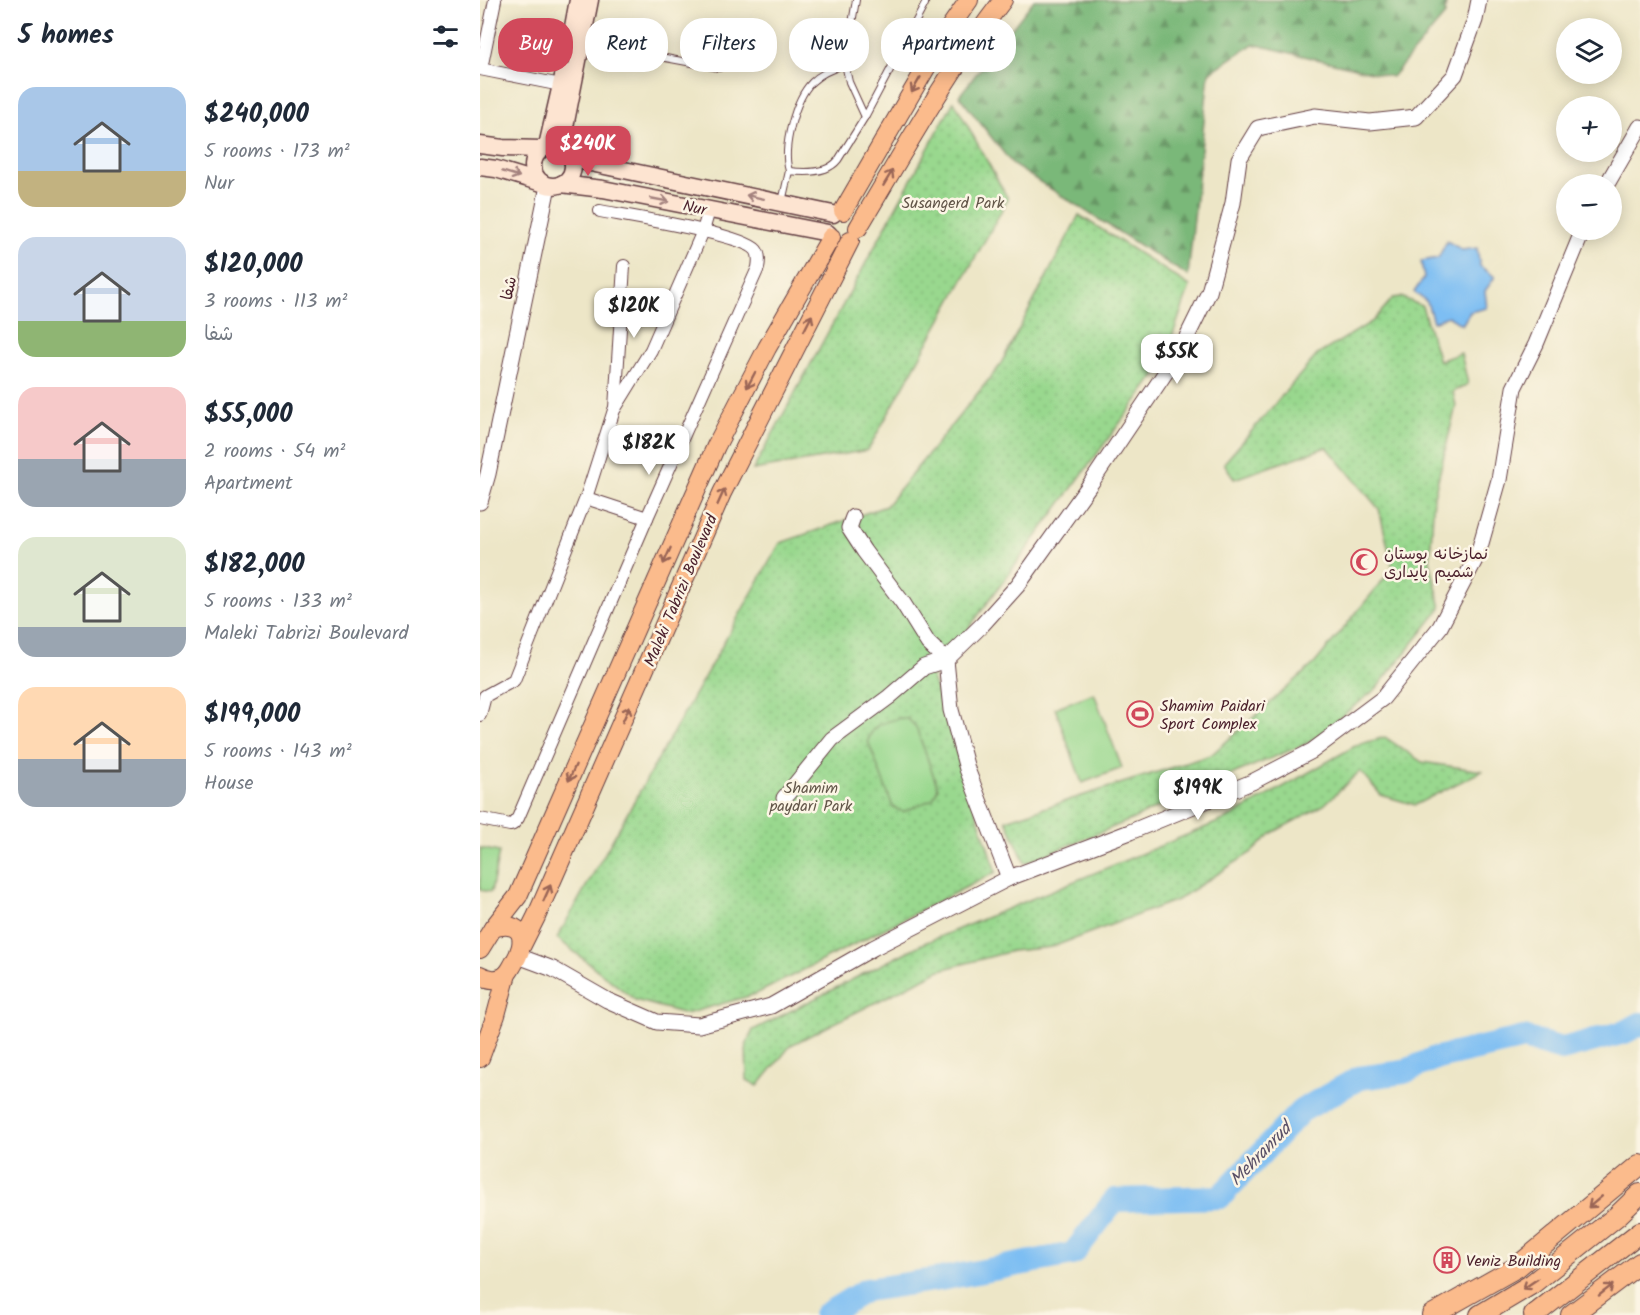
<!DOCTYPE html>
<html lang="en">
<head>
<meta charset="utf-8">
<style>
  :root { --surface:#fff; --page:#f2f2f3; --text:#1f2937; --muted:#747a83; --accent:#d1495b }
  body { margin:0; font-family:Kalam,"Playpen Sans Arabic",sans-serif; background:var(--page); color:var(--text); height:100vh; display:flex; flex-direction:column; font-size:22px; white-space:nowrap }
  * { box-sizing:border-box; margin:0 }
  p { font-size:20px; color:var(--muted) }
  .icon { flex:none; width:33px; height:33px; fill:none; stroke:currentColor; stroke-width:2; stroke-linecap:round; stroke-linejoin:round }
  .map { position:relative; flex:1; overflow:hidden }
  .sheet { display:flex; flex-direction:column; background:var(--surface); width:480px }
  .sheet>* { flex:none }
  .top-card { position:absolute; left:18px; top:18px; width:570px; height:54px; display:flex; gap:12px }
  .buttons { position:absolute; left:1076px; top:18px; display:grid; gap:12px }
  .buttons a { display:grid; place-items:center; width:66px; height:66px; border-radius:50%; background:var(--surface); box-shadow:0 3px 15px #0003; font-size:30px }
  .price { position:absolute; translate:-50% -51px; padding:0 14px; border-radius:12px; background:#fff; color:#222; font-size:20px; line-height:39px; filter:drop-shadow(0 2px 3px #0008) }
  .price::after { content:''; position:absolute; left:50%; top:36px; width:18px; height:14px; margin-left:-9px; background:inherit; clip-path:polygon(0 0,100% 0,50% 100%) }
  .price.on { background:var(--accent); color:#fff }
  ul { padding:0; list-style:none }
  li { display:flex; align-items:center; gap:18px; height:150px; padding:0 18px }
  li span { display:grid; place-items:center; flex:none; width:168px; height:120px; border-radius:18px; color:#555 }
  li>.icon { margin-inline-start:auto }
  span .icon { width:72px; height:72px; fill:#fffc; stroke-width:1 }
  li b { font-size:26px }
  h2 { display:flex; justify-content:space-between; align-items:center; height:72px; padding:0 18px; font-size:26px }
  .pill { padding:0 21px; border-radius:24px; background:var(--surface); box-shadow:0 3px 15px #0003; font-size:21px; line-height:54px }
  .pill.on { background:var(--accent); color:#fff }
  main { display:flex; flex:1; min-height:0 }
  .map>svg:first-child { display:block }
  .grass { fill:url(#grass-dots); stroke:#727c5c; stroke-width:1.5 }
  .forest { fill:url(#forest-firs); stroke:#626c52; stroke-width:1.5 }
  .pitch { fill:#99d88e; stroke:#727c5c; stroke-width:1.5 }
  .water { fill:#7dbef3; stroke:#646e8f; stroke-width:1.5 }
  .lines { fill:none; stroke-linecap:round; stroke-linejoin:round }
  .river { stroke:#7dbef3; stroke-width:24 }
  .service-casing { stroke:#623d42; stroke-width:8 }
  .minor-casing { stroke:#623d42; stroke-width:14 }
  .tertiary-casing { stroke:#623d42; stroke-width:17 }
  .secondary-casing { stroke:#623d42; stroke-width:19 }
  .primary-casing { stroke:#623d42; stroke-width:20 }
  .trunk-casing { stroke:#623d42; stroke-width:22 }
  .service { stroke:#fff; stroke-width:6 }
  .minor { stroke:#fff; stroke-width:12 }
  .tertiary { stroke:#fff; stroke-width:15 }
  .secondary { stroke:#fde4d1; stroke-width:16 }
  .primary { stroke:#fbbb8c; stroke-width:18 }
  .trunk { stroke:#fbbb8c; stroke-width:20 }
  .oneway { stroke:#9a6557 }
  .oneway2 { stroke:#a4827e }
  .labels { text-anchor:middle; stroke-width:5; stroke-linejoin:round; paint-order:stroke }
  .park-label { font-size:16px; fill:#625649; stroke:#fcf5e5 }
  .street-label { font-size:16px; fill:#4a1f2b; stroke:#fcf5e5 }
  .poi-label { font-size:16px; fill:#4a1f2b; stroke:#fcf5e5; text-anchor:start }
  .water-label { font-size:18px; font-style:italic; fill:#594f67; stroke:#fcf5e5 }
</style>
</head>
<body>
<main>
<section class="sheet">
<h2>5 homes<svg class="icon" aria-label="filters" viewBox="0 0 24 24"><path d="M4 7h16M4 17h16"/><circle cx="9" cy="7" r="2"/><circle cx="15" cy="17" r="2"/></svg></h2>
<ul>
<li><span style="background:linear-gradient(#a9c7e8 70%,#c2b280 0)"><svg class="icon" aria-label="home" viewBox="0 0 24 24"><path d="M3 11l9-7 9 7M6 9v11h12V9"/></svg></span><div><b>$240,000</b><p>5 rooms · 173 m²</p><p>Nur</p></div></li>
<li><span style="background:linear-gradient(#c9d6e8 70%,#8fb573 0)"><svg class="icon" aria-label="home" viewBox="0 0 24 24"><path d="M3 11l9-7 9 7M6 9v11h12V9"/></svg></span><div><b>$120,000</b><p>3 rooms · 113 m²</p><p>شفا</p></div></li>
<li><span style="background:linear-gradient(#f6c9c9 60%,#9aa5b1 0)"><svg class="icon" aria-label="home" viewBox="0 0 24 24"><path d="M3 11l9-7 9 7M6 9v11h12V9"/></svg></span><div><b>$55,000</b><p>2 rooms · 54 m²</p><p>Apartment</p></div></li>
<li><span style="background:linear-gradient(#dfe7d0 75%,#9aa5b1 0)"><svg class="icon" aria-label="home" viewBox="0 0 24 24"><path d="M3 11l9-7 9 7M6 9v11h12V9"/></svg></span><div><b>$182,000</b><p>5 rooms · 133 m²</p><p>Maleki Tabrizi Boulevard</p></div></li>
<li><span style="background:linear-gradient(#ffd9b3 60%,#9aa5b1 0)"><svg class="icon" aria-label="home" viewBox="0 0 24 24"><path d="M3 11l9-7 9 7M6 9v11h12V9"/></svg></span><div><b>$199,000</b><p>5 rooms · 143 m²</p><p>House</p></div></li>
</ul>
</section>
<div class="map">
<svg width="1160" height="1315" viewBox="0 0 1160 1315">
  <defs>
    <pattern id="grass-dots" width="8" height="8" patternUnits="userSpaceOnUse" patternTransform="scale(1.5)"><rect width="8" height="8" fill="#99d88e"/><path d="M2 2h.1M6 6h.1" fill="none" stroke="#85b97b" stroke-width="1.8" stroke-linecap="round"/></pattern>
    <pattern id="forest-firs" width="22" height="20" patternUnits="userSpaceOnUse" patternTransform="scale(1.5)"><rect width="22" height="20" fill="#7ab879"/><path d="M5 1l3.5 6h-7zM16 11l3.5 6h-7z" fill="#669563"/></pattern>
  </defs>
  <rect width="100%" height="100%" fill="#fcf5e5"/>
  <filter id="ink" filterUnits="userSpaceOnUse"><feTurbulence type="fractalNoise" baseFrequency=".0167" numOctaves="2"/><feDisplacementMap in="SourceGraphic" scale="12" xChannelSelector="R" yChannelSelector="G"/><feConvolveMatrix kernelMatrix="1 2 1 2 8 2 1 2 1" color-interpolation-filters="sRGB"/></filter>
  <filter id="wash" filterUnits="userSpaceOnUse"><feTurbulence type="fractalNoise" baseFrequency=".008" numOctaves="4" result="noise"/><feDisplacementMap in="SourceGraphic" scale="24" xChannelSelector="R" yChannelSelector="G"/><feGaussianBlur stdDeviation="1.35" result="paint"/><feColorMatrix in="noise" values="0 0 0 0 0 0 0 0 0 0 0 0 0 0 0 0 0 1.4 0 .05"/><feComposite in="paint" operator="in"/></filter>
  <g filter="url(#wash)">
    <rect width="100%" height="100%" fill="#ede6c7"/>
    <g class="grass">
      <path d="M 474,101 L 528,199 L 388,450 L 273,470 Z"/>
      <path d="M 599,215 L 710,286 L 682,366 L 452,678 L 516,872 L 276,994 L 206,1014 L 155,1000 L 77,938 L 300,543 L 406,506 L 519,367 Z"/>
      <path d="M 921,297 L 942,306 L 959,361 L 981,353 L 988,384 L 973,392 L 976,406 L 954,496 L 950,561 L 961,608 L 896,689 L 828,743 L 714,790 L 653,819 L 545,863 L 526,820 L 731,755 L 835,663 L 913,568 L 899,509 L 847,447 L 754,479 L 744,463 L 837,355 L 893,321 L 913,298 Z"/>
      <path d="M 905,737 L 942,762 L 1002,771 L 935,805 L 901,795 L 880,771 L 844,805 L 792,833 L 772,852 L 697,900 L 572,947 L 532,951 L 460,970 L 311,1045 L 278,1086 L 267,1080 L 266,1045 L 273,1030 L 442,944 L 748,818 L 877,745 Z"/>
    </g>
    <path class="forest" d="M 554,0 L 966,0 L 965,15 L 912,77 L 773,44 L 729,73 L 708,276 L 533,165 L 479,96 Z"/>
    <g class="pitch">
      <path d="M 614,693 L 642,768 L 602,783 L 575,708 Z"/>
      <path d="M 420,718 L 428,719 L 436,727 L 458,788 L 453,799 L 423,812 L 413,807 L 388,741 C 393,723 403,723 420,718 Z"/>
      <path d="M 0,848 L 19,852 L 11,892 L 0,890 Z"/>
    </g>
    <path class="water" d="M 967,241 L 982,250 L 997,248 L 1000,266 L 1015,277 L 1005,291 L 1007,308 L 990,312 L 982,325 L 968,316 L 953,322 L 947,302 L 934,292 L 944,278 L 941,261 L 958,258 Z"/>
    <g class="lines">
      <path class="river" d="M 345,1315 L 386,1290 L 460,1279 L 593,1254 L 635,1200 L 740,1197 L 821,1111 L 879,1078 L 924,1072 L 953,1059 L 1044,1038 L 1082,1049 L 1145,1032 L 1160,1024"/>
    </g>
  </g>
  <g filter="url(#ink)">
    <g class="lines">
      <g class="service-casing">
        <g id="service">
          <path d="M 376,0 L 365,64 L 369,82 L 385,117"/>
          <path d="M 104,34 L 134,40 L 143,50"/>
          <path d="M 102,50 L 133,55 L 143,50 L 239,68"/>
          <path d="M 309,171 C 302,148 315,99 332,82 C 341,73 353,69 365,64"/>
          <path d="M 302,202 L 309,171 C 325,173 347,174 358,160 L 385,117 L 445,4"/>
        </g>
      </g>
      <g class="minor-casing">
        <g id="minor">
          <path d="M 0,69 L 81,85"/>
          <path d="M 1,69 L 15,0"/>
          <path d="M 135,408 L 144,266"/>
          <path d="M 106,498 L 167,518"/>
          <path d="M 0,715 L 5,696 L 34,680 L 106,498 L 134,410 L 171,350 L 223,231 L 229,210"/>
          <path d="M 0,819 L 30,825 L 33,824 L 38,818 L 167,518 L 278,268 C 279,262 280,255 276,250 C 263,234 146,216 120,211"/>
        </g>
      </g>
      <g class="tertiary-casing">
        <g id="tertiary">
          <path d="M 1127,184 L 1160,127"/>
          <path d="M 0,502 L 8,474 L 68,186"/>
          <path d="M 304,798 L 352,739 L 409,697 L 444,667 L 466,660 L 448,643 L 423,603 L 384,551 L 369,528 L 373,517"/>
          <path d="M 529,878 L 487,769 L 471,710 L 466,660 L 502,625 L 538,585 L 611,483 L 700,351 L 729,292 L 753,203 L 759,159 L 778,128 L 835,116 L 890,122 L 936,117 L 975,75 L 995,20 L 999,0"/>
          <path d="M 38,956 L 73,969 L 127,1000 L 177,1022 L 219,1025 L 291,1006 L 393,948 L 529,878 L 650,832 L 772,782 L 832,751 L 903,698 L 960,627 L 998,554 L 1019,480 L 1034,388 L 1056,344 L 1103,230"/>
        </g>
      </g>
      <g class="secondary-casing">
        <g id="secondary">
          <path d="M 90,43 L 98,0"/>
          <path d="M 0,145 L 23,148 L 61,149"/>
          <circle cx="73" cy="166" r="20"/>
          <path d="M 67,146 L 84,72"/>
          <path d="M 81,147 L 110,0"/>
          <path d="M 90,156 L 106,162 L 353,214"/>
          <path d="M 0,167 L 16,169 L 62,183"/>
          <path d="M 81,184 L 123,189 L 348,233"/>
        </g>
      </g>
      <g class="primary-casing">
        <g id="primary">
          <path d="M 363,211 L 468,30 L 489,0"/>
          <path d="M 378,228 C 424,151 468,71 523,0"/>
          <path d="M 13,928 L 38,896 L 236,446 L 287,348 L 351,237"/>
          <path d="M 42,945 L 56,917 L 242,493 L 370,241"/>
          <path d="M 0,949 L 13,928 C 43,919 48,940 34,963 C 31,968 29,974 23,977 C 15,981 7,979 0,975"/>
          <path d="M 0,1058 L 16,1015 L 27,974"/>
        </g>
      </g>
      <g class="trunk-casing">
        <g id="trunk">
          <path d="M 952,1315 L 1037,1267 L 1160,1165"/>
          <path d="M 1000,1315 L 1052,1284 L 1137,1216 L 1160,1194"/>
          <path d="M 1054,1315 L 1160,1232"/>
          <path d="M 1091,1315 L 1160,1263"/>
        </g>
      </g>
      <use href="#service" class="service"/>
      <use href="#minor" class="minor"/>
      <use href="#tertiary" class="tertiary"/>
      <use href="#secondary" class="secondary"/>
      <use href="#primary" class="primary"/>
      <use href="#trunk" class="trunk"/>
    </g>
    <defs><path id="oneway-shaft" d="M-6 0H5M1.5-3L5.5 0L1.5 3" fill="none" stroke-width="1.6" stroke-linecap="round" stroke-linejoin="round" transform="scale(1.5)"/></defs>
    <g class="oneway">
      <use href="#oneway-shaft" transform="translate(436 85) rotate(120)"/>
      <use href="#oneway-shaft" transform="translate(408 178) rotate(-59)"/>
      <use href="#oneway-shaft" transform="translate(328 323) rotate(-63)"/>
      <use href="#oneway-shaft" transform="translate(271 380) rotate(118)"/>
      <use href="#oneway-shaft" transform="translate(241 497) rotate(-66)"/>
      <use href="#oneway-shaft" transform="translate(187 556) rotate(114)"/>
      <use href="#oneway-shaft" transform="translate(146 714) rotate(-66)"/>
      <use href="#oneway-shaft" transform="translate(92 773) rotate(114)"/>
      <use href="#oneway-shaft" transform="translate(67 893) rotate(-66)"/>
      <use href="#oneway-shaft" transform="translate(1115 1202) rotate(140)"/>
      <use href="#oneway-shaft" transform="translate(1050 1284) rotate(146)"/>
      <use href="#oneway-shaft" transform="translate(1126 1290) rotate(-38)"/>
    </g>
    <g class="oneway2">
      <use href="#oneway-shaft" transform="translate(31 174) rotate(17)"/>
      <use href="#oneway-shaft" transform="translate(275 197) rotate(-168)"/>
      <use href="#oneway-shaft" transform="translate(180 200) rotate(11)"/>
    </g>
  </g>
  <defs>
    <g id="mosque-ring" transform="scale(1.35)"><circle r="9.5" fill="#fcf5e5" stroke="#d1495b" stroke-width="1.5"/><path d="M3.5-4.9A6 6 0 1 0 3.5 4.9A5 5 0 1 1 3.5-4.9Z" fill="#d1495b"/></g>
    <g id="stadium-ring" transform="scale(1.35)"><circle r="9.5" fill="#fcf5e5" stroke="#d1495b" stroke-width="1.5"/><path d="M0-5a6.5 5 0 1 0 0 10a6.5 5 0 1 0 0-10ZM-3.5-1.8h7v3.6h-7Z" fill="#d1495b"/></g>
    <g id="building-ring" transform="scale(1.35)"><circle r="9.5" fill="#fcf5e5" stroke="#d1495b" stroke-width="1.5"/><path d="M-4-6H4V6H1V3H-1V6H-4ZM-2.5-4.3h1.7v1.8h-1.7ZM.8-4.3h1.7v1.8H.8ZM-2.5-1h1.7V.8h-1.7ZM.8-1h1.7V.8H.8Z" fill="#d1495b"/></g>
  </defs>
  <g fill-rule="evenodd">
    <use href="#mosque-ring" x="884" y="562"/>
    <use href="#stadium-ring" x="660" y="714"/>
    <use href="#building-ring" x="967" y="1260"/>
  </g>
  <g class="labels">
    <g class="park-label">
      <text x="473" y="208">Susangerd Park</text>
      <text x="331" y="793">Shamim<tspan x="331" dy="18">paydari Park</tspan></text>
    </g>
    <g class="street-label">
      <text transform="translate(215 207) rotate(11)" y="6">Nur</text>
      <text transform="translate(28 288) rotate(-78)" y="6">شفا</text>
      <text transform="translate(200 590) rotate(-67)" y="6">Maleki Tabrizi Boulevard</text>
    </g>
    <g class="poi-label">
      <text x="904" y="559">نمازخانه بوستان<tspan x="904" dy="18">شمیم پایداری</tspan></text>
      <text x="680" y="711">Shamim Paidari<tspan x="680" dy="18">Sport Complex</tspan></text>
      <text x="986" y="1266">Veniz Building</text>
    </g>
    <g class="water-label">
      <text transform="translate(780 1154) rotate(-46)" y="6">Mehranrud</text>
    </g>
  </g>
</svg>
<div class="buttons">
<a><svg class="icon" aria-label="layers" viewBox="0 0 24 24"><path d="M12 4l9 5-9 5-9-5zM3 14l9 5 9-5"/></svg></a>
<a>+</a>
<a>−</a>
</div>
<b class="price on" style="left:108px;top:177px">$240K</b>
<b class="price" style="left:154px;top:339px">$120K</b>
<b class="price" style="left:697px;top:385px">$55K</b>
<b class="price" style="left:169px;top:476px">$182K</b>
<b class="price" style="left:718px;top:821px">$199K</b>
<div class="top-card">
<a class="pill on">Buy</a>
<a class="pill">Rent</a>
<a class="pill">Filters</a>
<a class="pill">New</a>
<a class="pill">Apartment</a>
</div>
</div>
</main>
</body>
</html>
